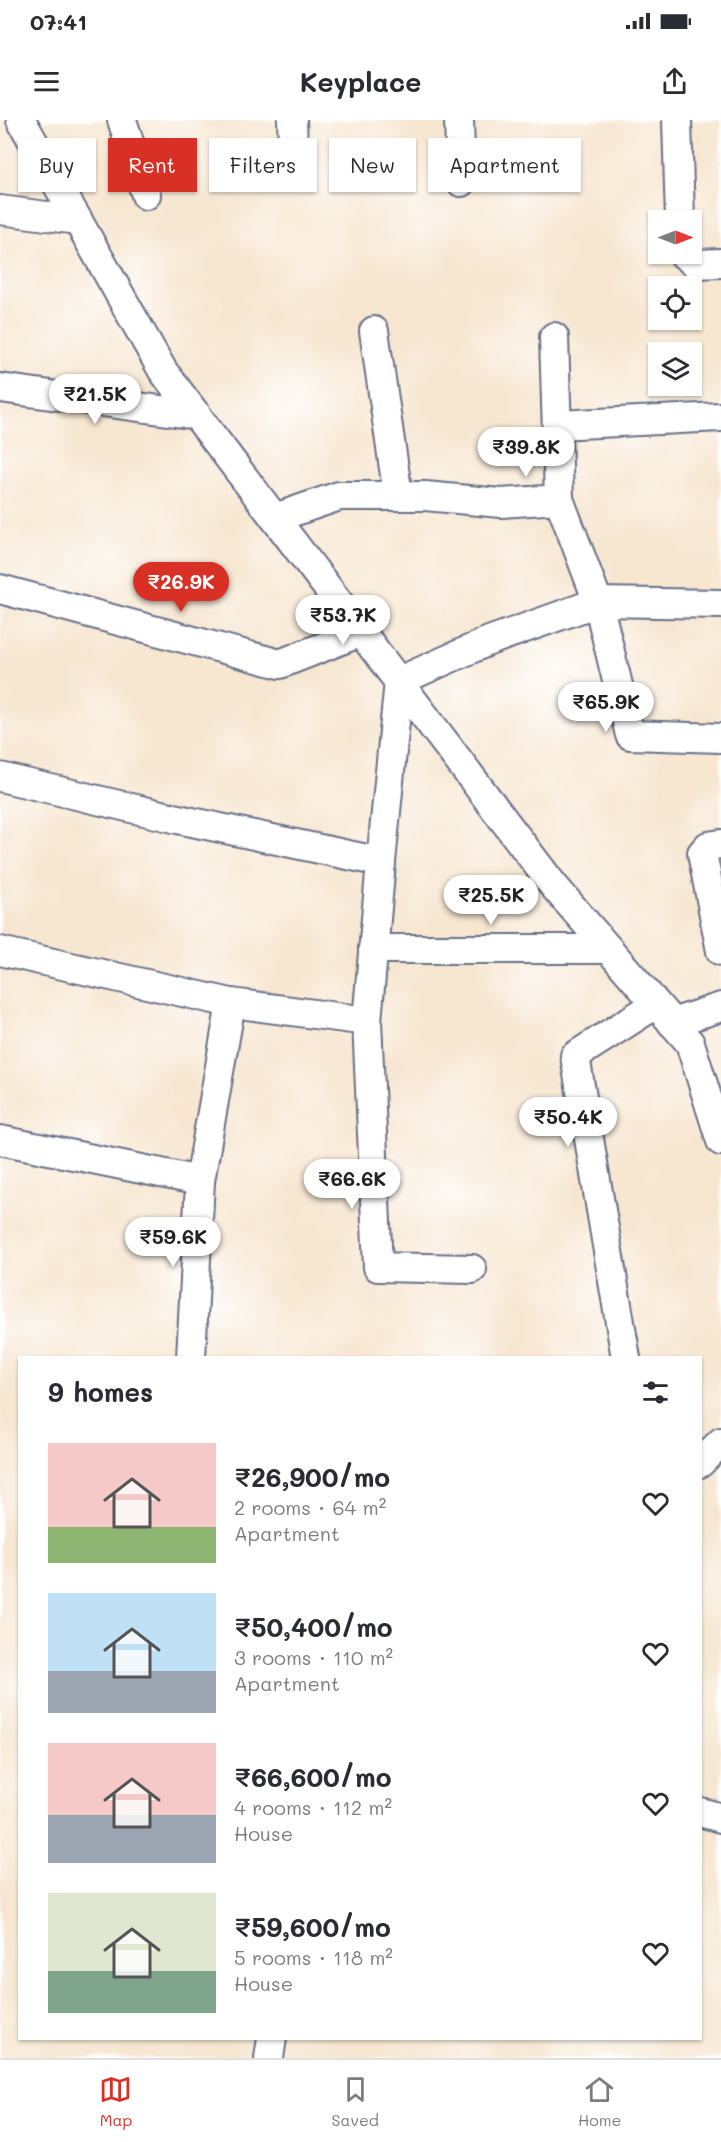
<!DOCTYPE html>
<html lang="en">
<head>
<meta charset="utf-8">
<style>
  :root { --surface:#fff; --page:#f2f2f3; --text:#2b2b33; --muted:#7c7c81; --line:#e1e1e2; --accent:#d93025 }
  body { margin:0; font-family:Mali,sans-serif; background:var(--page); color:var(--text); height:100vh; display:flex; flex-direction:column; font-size:22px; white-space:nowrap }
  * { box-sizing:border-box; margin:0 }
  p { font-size:20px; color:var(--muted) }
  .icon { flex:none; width:33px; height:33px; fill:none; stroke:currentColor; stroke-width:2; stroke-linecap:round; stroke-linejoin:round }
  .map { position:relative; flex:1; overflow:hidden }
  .drawer { position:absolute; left:18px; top:1236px; width:684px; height:684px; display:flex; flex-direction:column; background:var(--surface); border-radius:0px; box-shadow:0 2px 4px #0004 }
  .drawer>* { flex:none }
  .top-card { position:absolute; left:18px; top:18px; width:686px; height:54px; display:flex; gap:12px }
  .needle { width:39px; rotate:90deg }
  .tools { position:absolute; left:648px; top:90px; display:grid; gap:12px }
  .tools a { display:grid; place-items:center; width:54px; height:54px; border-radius:0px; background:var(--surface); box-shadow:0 2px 4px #0004; font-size:30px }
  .price { position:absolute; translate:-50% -51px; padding:0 14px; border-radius:21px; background:#fff; color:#222; font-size:20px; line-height:39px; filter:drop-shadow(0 2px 3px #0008) }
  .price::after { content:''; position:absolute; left:50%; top:36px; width:18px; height:14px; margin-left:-9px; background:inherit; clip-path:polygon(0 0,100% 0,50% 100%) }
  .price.on { background:var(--accent); color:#fff }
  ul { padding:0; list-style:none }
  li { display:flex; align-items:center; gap:18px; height:150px; padding:0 30px }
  li span { display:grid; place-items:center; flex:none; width:168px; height:120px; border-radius:0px; color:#555 }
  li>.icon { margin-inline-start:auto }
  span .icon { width:72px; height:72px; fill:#fffc; stroke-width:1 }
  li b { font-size:26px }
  h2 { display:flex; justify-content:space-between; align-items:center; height:72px; padding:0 30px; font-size:26px }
  .chip { padding:0 21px; border-radius:0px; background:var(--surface); box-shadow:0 2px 4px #0004; font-size:21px; line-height:54px }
  .chip.on { background:var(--accent); color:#fff }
  .status { display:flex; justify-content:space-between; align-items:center; height:42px; padding:0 30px; background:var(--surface); direction:ltr }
  .status svg { height:16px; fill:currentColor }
  header { display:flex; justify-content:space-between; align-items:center; height:78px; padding:0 30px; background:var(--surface); font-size:27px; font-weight:700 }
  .dock { display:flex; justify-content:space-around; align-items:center; height:84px; border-top:2px solid var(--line); background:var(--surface); font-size:16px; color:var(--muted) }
  .dock a { display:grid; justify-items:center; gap:3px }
  .dock .on { color:var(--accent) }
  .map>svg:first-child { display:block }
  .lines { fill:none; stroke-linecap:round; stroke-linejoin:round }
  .minor-casing { stroke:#686f86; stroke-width:32 }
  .minor { stroke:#fff; stroke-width:28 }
</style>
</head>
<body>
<div class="status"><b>07:41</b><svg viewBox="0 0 49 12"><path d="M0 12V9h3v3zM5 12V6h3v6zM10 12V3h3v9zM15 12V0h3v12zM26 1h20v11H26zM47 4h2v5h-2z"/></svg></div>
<header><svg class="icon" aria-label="menu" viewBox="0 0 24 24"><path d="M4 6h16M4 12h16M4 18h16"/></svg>Keyplace<svg class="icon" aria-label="share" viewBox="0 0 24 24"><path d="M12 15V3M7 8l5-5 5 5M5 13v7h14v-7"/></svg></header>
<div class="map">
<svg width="721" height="1938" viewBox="0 0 721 1938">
  <rect width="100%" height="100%" fill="#fff"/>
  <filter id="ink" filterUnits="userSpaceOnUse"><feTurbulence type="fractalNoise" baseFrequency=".0167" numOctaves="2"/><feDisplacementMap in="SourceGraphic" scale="12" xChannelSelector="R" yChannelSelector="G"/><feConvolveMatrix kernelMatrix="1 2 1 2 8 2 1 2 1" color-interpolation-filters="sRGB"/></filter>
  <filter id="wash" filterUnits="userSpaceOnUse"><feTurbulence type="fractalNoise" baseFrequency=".008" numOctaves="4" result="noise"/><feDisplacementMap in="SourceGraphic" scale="24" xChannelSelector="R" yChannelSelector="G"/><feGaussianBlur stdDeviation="1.35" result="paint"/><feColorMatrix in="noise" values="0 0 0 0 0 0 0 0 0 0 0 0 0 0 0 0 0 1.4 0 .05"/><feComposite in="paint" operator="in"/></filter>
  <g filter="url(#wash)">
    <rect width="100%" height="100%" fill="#f7e6d0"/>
  </g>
  <g filter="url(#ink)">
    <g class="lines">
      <g class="minor-casing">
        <g id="minor">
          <path d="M 21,0 L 163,251 L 553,765 L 690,923 L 721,1021"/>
          <path d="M 122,0 L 146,75"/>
          <path d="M 292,0 L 294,55"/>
          <path d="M 459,0 L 461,62"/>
          <path d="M 677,0 L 680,100"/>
          <path d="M 0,90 L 78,100"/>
          <path d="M 683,134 L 696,144 L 721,143"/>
          <path d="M 374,211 L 398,376"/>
          <path d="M 554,217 L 559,379"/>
          <path d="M 0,268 L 197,295"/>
          <path d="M 557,305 L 721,297"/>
          <path d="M 275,398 L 339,376 L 425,376 L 501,383 L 559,379 L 598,482 L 721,484"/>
          <path d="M 0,469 L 280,544 L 361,512"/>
          <path d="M 0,657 L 178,699 L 381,742 L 399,561 L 489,521 L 598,482 L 630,615 L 721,618"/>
          <path d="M 721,724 L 708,726 L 702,733 L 721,831"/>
          <path d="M 373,829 L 608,829"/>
          <path d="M 0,831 L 231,883 L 367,901 L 381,742"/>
          <path d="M 367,901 L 378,1147 L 472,1149"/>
          <path d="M 672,903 L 721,887"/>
          <path d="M 0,1020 L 200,1061 L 231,883"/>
          <path d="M 191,1238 L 200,1061"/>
          <path d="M 626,1238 L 575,936 L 656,884"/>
          <path d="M 700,1343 L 721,1322"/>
          <path d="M 700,1692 L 721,1698"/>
          <path d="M 269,1938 L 272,1918"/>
        </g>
      </g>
      <use href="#minor" class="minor"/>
    </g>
  </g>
</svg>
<div class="tools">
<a><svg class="needle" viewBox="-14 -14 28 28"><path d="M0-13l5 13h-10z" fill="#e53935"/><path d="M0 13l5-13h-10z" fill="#7c7c81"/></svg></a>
<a><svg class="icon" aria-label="locate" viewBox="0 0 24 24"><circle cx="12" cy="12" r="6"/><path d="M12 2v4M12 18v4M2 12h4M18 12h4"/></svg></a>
<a><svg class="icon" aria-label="layers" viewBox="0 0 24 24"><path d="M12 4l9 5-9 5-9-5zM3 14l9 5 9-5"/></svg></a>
</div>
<b class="price" style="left:95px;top:305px">₹21.5K</b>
<b class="price" style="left:526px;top:358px">₹39.8K</b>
<b class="price on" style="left:181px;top:493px">₹26.9K</b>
<b class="price" style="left:343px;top:526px">₹53.7K</b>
<b class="price" style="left:606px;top:613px">₹65.9K</b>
<b class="price" style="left:491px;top:806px">₹25.5K</b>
<b class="price" style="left:568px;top:1028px">₹50.4K</b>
<b class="price" style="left:352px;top:1090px">₹66.6K</b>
<b class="price" style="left:173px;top:1148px">₹59.6K</b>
<div class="top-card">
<a class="chip">Buy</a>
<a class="chip on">Rent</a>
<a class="chip">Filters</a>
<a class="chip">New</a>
<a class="chip">Apartment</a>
</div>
<section class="drawer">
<h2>9 homes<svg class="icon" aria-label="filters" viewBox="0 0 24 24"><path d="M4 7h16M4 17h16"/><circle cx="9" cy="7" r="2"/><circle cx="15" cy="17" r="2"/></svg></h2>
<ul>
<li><span style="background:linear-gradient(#f6c9c9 70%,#8fb573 0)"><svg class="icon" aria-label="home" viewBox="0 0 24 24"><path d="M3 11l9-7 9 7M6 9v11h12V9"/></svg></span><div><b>₹26,900/mo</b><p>2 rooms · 64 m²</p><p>Apartment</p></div><svg class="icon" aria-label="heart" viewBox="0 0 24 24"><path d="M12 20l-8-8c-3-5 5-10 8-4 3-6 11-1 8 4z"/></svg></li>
<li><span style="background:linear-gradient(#bfe0f5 65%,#9aa5b1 0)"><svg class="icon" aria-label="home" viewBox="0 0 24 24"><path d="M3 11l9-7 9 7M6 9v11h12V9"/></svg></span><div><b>₹50,400/mo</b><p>3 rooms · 110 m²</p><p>Apartment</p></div><svg class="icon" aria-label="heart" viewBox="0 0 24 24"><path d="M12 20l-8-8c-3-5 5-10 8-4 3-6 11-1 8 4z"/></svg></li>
<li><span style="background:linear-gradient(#f6c9c9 60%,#9aa5b1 0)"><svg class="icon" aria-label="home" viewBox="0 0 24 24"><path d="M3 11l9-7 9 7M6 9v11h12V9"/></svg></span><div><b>₹66,600/mo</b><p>4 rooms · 112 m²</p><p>House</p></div><svg class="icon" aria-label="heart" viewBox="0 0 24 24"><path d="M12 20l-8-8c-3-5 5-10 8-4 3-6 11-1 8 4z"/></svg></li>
<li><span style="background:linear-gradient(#dfe7d0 65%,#7fa58c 0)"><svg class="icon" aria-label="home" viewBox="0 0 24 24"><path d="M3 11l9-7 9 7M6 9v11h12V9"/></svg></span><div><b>₹59,600/mo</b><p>5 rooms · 118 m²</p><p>House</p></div><svg class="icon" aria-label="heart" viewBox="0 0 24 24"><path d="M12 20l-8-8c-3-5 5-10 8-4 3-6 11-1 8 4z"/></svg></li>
</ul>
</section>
</div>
<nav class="dock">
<a class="on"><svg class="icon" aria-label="map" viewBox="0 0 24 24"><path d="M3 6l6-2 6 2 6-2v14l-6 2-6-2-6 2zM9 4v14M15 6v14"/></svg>Map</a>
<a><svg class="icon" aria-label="saved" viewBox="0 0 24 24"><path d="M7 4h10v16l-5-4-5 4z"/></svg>Saved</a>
<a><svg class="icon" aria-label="home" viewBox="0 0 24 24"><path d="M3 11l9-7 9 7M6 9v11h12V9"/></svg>Home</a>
</nav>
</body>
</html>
